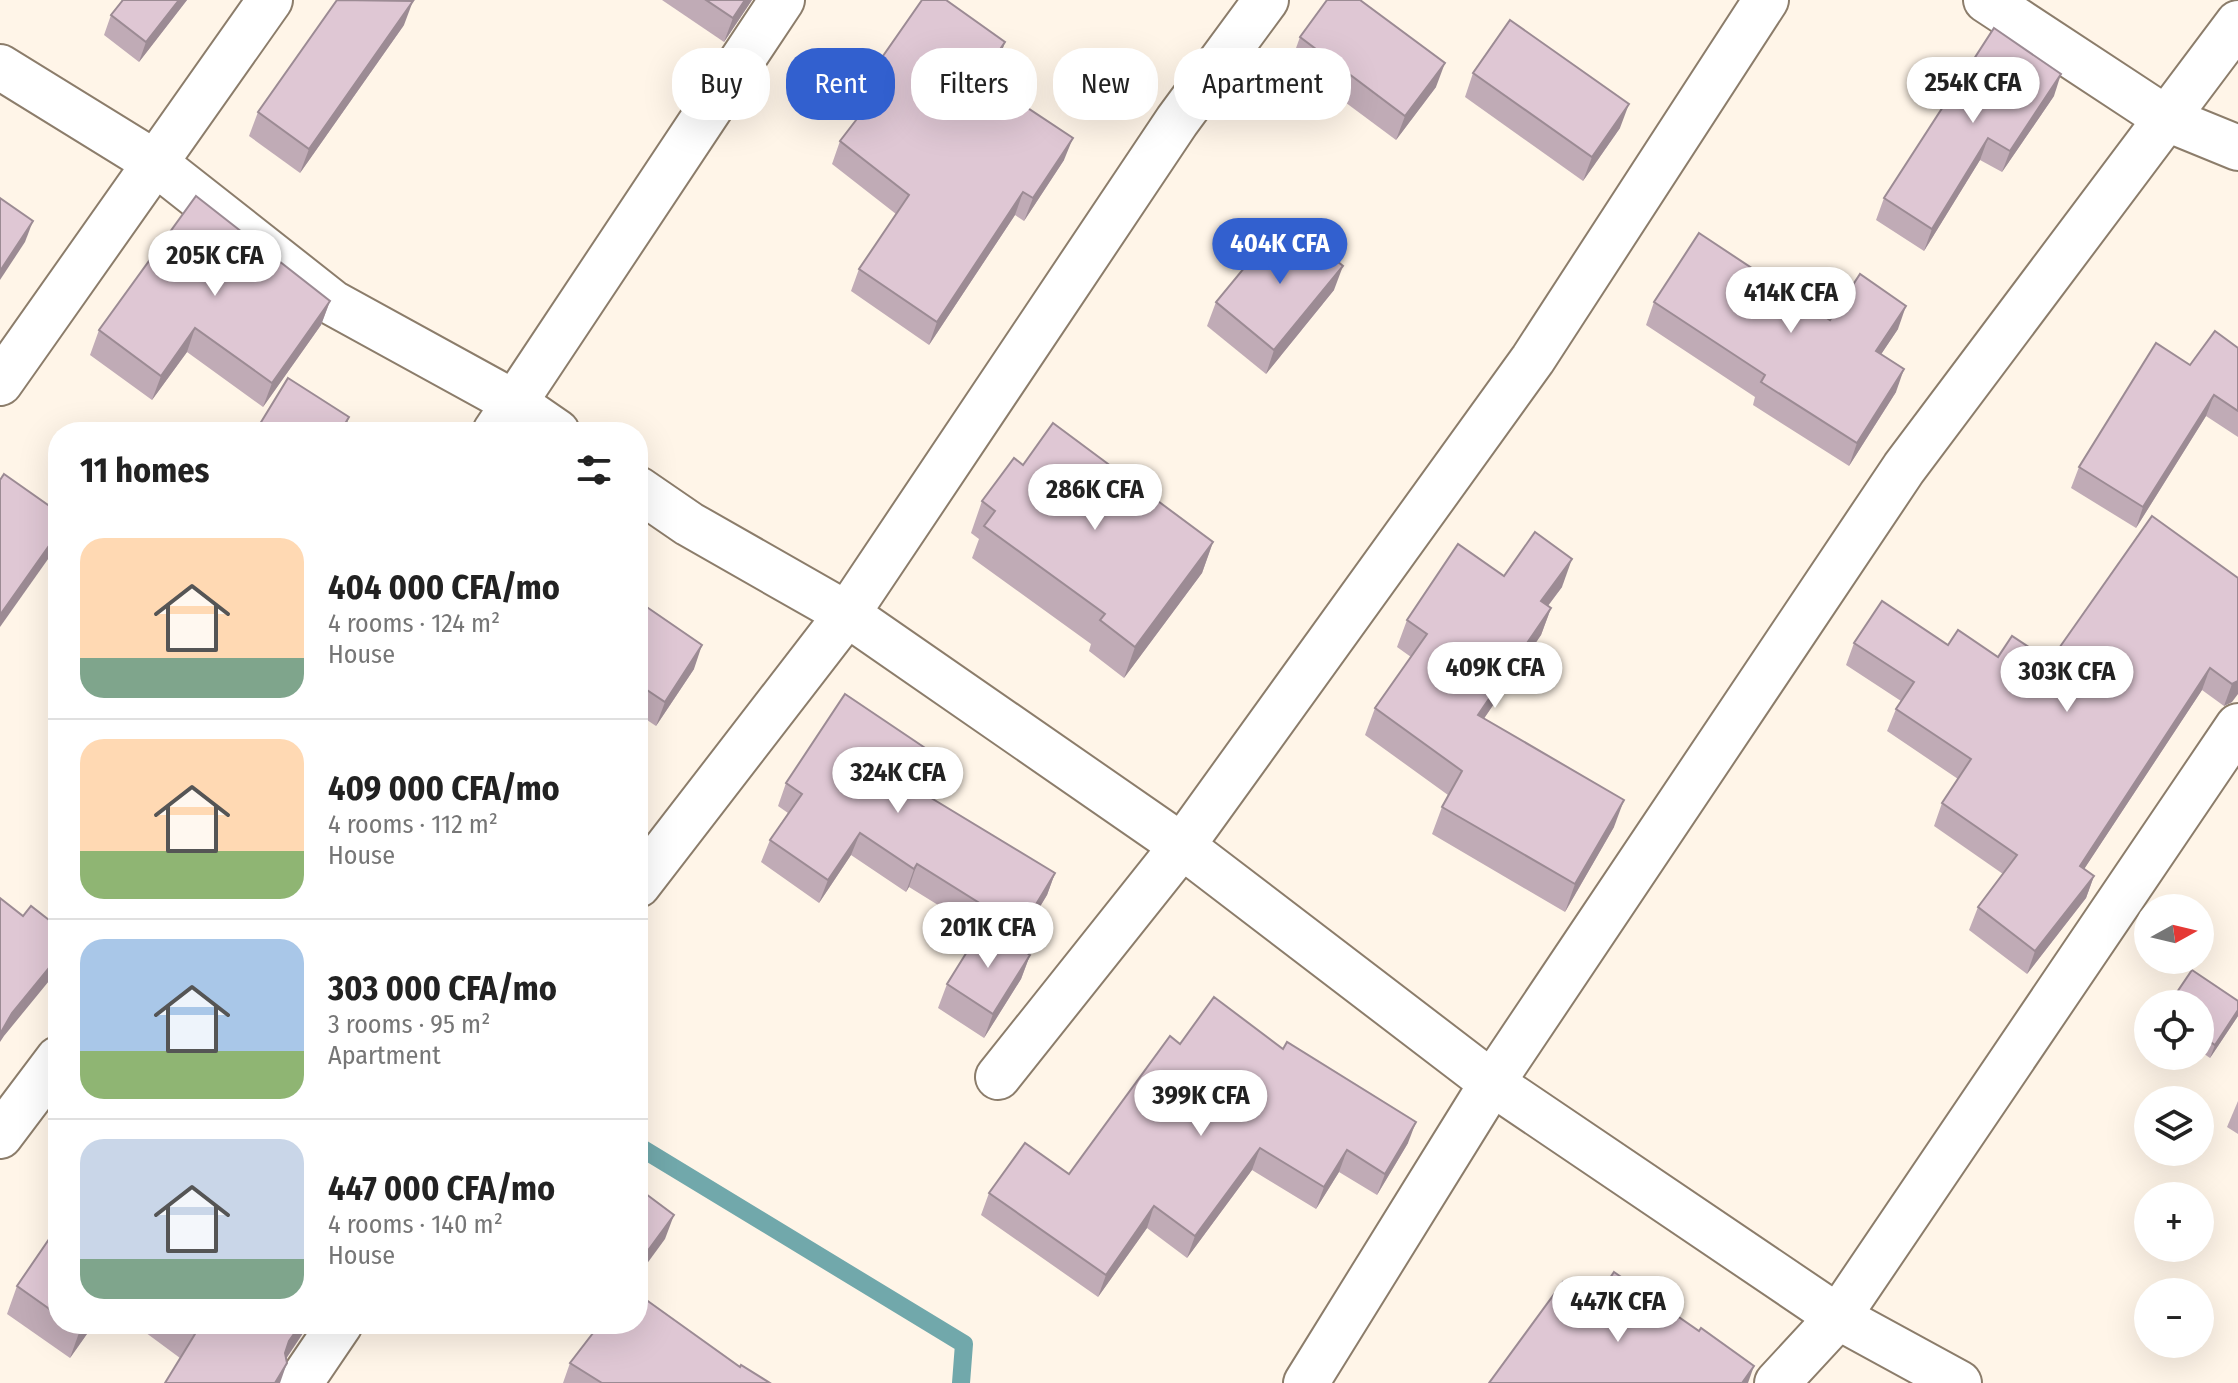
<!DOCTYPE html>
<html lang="en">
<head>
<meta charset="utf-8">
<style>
  :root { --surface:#fff; --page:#f6f6f6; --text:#222; --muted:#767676; --line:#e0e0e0; --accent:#3260cf }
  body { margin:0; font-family:"Fira Sans Condensed",sans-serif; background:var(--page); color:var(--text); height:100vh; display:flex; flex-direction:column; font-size:30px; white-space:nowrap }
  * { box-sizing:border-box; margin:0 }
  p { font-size:26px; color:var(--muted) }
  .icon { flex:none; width:44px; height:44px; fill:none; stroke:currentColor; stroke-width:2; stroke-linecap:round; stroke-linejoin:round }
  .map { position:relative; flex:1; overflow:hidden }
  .sheet { position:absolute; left:48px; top:422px; width:600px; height:912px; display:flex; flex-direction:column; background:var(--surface); border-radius:32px; box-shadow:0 8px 32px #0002 }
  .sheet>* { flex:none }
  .top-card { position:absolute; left:672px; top:48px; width:760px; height:72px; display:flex; gap:16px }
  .needle { width:52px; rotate:82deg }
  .controls { position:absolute; left:2134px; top:894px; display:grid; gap:16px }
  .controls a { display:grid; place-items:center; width:80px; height:80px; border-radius:50%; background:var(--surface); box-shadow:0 8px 32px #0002; font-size:40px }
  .price { position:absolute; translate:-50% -68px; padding:0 18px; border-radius:28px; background:#fff; color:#222; font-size:26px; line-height:52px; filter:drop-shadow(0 2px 4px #0008) }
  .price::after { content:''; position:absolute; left:50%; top:48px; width:24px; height:18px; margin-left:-12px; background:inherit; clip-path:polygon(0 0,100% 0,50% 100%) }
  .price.selected { background:var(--accent); color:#fff }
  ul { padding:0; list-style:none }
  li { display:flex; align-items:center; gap:24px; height:200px; padding:0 32px }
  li+li { border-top:2px solid var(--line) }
  li span { display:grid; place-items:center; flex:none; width:224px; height:160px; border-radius:24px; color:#555 }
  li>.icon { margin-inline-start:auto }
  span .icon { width:96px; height:96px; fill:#fffc; stroke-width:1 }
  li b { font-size:34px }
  h2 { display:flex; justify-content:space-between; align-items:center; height:96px; padding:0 32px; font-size:34px }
  .chip { padding:0 28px; border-radius:32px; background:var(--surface); box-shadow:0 8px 32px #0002; font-size:28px; line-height:72px }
  .chip.selected { background:var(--accent); color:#fff }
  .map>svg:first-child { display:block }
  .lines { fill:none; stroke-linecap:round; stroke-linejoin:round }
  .stream { stroke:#71a8ab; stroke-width:18 }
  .minor-casing { stroke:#8c7d6b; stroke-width:48 }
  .tertiary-casing { stroke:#8c7d6b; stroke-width:48 }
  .minor { stroke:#fff; stroke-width:44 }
  .tertiary { stroke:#fff; stroke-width:44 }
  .wall { fill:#c0abb6 }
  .shaded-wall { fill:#9c8b94 }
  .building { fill:#dfc7d4; stroke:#9c8b94; stroke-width:2 }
</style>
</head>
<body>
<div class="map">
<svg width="2238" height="1383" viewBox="0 0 2238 1383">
  <rect width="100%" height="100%" fill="#fff5e8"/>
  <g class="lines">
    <path class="stream" d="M 638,1146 L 964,1344 L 961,1383"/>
    <g class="minor-casing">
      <g id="minor">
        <path d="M 1986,0 L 2167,119 L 2238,148"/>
        <path d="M 0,67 L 154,162 L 333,303 L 515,403 L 557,432"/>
        <path d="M 495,432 L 782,0"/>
        <path d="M 638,489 L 689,524 L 847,614 L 1182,846 L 1492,1083 L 1838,1317 L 1959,1383"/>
        <path d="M 638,885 L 847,614 L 1177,121 L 1266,0"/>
        <path d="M 998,1077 L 1182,846 L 1533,359 L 1766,0"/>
        <path d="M 0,1136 L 58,1059"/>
        <path d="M 300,1383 L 340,1324"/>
        <path d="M 1306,1383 L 1492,1083 L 1904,468 L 2238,23"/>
        <path d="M 1777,1383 L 1838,1317 L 2238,726"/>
      </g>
    </g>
    <g class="tertiary-casing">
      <path id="tertiary" d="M 0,383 L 270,0"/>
    </g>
    <use href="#minor" class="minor"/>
    <use href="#tertiary" class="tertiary"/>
  </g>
  <g class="wall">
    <path d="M 121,0 L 187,0 L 139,62 L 104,35 L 111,15 L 122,1 Z"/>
    <path d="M 662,0 L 752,0 L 724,42 Z"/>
    <path d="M 404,25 L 300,173 L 249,136 L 258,112 Z"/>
    <path d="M 1300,37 L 1436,87 L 1396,140 L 1291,62 Z"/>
    <path d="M 1005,42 L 997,65 L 986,80 L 1064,160 L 1024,221 L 1015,215 L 929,345 L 851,291 L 859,269 L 896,214 L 832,164 L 840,141 L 859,117 L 851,112 L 860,89 Z"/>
    <path d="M 1473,73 L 1620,128 L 1583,181 L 1465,97 Z"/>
    <path d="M 2054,96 L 2002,172 L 1980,160 L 1924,251 L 1876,220 L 1884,198 Z"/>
    <path d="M 1255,266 L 1334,290 L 1266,374 L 1207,326 L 1216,302 Z"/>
    <path d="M 330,301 L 321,325 L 263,407 L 187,352 L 152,400 L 90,355 L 99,330 Z"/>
    <path d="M 1654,302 L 1830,320 L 1898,329 L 1881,354 L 1896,392 L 1849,466 L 1753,405 L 1755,397 L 1646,325 Z"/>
    <path d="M 2238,348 L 2238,437 L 2206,416 L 2136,528 L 2071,488 L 2079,467 L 2190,365 Z"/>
    <path d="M 1023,465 L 1213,542 L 1202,573 L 1124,678 L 1089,651 L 1091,644 L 972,558 L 979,539 L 971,533 L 982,501 Z"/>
    <path d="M 1504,576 L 1562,587 L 1548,606 L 1551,608 L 1541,635 L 1484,718 L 1614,827 L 1565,912 L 1432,834 L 1442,807 L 1448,795 L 1365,735 L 1375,708 L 1411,657 L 1397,647 L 1407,620 Z"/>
    <path d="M 2238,578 L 2232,702 L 2224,706 L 2202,690 L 2084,869 L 2094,876 L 2086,898 L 2027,974 L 1969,930 L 1978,907 L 2003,874 L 1934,826 L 1942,803 L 1958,779 L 1887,731 L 1896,709 L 1901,701 L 1846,665 L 1854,643 L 1948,645 L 1998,657 L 2050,661 Z"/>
    <path d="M 638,601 L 694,669 L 656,726 L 638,714 Z"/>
    <path d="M 940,758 L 932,780 L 923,793 L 1055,873 L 1047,895 L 1016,947 L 1030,955 L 1021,979 L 984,1038 L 938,1008 L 947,984 L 980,931 L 909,887 L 906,892 L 851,855 L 819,903 L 761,862 L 770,840 L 788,813 L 778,806 L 786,783 Z"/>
    <path d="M 2200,1004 L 2238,1016 L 2210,1058 L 2200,1051 Z"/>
    <path d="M 1180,1044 L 1408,1143 L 1377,1195 L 1339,1172 L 1316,1209 L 1252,1170 L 1187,1258 L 1147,1228 L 1098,1297 L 981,1215 L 989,1193 L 1069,1174 Z"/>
    <path d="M 2238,1101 L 2238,1134 L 2227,1127 Z"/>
    <path d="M 58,1226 L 58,1324 L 94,1324 L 70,1358 L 7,1314 L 17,1286 Z"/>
    <path d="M 134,1324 L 309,1324 L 286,1359 L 180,1358 Z"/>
    <path d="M 570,1363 L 740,1367 L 770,1383 L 563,1383 Z"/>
  </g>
  <g class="shaded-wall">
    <path d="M 179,0 L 187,0 L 139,62 L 146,42 Z"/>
    <path d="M 745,0 L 752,0 L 724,42 L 733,18 Z"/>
    <path d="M 413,1 L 404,25 L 300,173 L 309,149 Z"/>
    <path d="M 1005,42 L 997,65 L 973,100 L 981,77 Z"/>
    <path d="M 1445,63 L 1436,87 L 1396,140 L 1405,116 Z"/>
    <path d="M 2061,74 L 2054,96 L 2002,172 L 2010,151 Z"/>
    <path d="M 1629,104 L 1620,128 L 1583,181 L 1592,157 Z"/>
    <path d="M 1073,138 L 1064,160 L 1024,221 L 1033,198 Z"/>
    <path d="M 1988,138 L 1980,160 L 1924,251 L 1932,229 Z"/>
    <path d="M 1023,192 L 1015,215 L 929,345 L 937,322 Z"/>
    <path d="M 33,221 L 25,242 L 0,280 L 0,271 Z"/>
    <path d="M 1343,266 L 1334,290 L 1266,374 L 1274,350 Z"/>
    <path d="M 330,301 L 321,325 L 263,407 L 272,383 Z"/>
    <path d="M 1906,306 L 1898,329 L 1868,374 L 1876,351 Z"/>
    <path d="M 195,328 L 187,352 L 152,400 L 161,376 Z"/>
    <path d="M 1904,369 L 1896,392 L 1849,466 L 1857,443 Z"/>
    <path d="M 2214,395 L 2206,416 L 2136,528 L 2143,507 Z"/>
    <path d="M 349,417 L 344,432 L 340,432 Z"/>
    <path d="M 58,533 L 58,545 L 0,627 L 0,615 Z"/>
    <path d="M 1213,542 L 1202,573 L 1124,678 L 1135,647 Z"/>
    <path d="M 1572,559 L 1562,587 L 1531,628 L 1541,601 Z"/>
    <path d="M 1551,608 L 1541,635 L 1468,742 L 1478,715 Z"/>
    <path d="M 702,645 L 694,669 L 656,726 L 665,702 Z"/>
    <path d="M 2210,668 L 2202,690 L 2071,889 L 2080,866 Z"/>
    <path d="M 2238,681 L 2238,694 L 2232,702 L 2224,706 L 2232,684 Z"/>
    <path d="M 940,758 L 932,780 L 910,812 L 918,790 Z"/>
    <path d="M 1624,800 L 1614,827 L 1565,912 L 1575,884 Z"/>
    <path d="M 860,833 L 851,855 L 819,903 L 828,880 Z"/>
    <path d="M 917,864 L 909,887 L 906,892 L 914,869 Z"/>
    <path d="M 1055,873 L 1047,895 L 1013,951 L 1021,929 Z"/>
    <path d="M 2094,876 L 2086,898 L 2027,974 L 2035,951 Z"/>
    <path d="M 1030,955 L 1021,979 L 984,1038 L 993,1014 Z"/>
    <path d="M 58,957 L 58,970 L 4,1036 L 0,1042 L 0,1034 L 12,1013 Z"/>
    <path d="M 2238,1010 L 2238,1016 L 2210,1058 L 2215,1045 Z"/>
    <path d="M 1416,1122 L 1408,1143 L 1377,1195 L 1385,1174 Z"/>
    <path d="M 1260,1148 L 1252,1170 L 1187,1258 L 1195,1236 Z"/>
    <path d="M 1347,1150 L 1339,1172 L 1316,1209 L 1324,1187 Z"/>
    <path d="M 1154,1206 L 1147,1228 L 1098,1297 L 1106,1275 Z"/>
    <path d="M 674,1215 L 665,1239 L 638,1276 L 638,1264 Z"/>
    <path d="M 84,1324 L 94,1324 L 70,1358 L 80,1330 Z"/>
    <path d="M 301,1324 L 309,1324 L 279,1369 L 289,1341 Z"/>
    <path d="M 287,1363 L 280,1383 L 275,1383 Z"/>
    <path d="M 1754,1366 L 1748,1383 L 1742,1383 Z"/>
  </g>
  <g class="building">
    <path d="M 123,0 L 179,0 L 146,42 L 111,15 Z"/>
    <path d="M 337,0 L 413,1 L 309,149 L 258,112 Z"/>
    <path d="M 706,0 L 745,0 L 733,18 Z"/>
    <path d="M 922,0 L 946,0 L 1005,42 L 981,77 L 1073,138 L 1033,198 L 1023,192 L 937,322 L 859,269 L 909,195 L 840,141 L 873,98 L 860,89 Z"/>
    <path d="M 1327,0 L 1360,0 L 1445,63 L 1405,116 L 1300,37 Z"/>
    <path d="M 1510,20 L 1629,104 L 1592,157 L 1473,73 Z"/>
    <path d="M 1994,28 L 2061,74 L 2010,151 L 1988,138 L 1932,229 L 1884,198 Z"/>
    <path d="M 196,196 L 330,301 L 272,383 L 195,328 L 161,376 L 99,330 Z"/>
    <path d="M 0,198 L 33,221 L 0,271 Z"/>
    <path d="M 1290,223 L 1343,266 L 1274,350 L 1216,302 L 1249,262 L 1255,266 Z"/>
    <path d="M 1699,233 L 1830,320 L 1860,274 L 1906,306 L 1876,351 L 1904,369 L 1857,443 L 1761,382 L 1765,375 L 1654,302 Z"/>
    <path d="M 2215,331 L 2238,348 L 2238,411 L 2214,395 L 2143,507 L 2079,467 L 2156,343 L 2190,365 Z"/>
    <path d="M 288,378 L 349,417 L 340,432 L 255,432 Z"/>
    <path d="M 1053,423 L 1213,542 L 1135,647 L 1100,620 L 1105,614 L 984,526 L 995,511 L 982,501 L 1014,458 L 1023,465 Z"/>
    <path d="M 4,474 L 58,512 L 58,533 L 0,615 L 0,480 Z"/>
    <path d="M 2152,516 L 2238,578 L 2238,681 L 2232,684 L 2210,668 L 2080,866 L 2094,876 L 2035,951 L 1978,907 L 2017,855 L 1942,803 L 1971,759 L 1896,709 L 1914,682 L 1854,643 L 1882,601 L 1948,645 L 1958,630 L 1998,657 L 2012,636 L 2050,661 Z"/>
    <path d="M 1535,532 L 1572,559 L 1541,601 L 1551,608 L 1478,715 L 1624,800 L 1575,884 L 1442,807 L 1462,771 L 1375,708 L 1427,634 L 1407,620 L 1458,544 L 1504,576 Z"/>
    <path d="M 638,601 L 702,645 L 665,702 L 638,684 Z"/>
    <path d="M 845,694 L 940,758 L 918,790 L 1055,873 L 1021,929 L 917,864 L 914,869 L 860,833 L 828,880 L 770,840 L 802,794 L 786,783 Z"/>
    <path d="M 0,898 L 23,916 L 31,906 L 58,927 L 58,957 L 12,1013 L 0,1034 Z"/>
    <path d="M 983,926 L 1030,955 L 993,1014 L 947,984 Z"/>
    <path d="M 2192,970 L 2238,1001 L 2238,1010 L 2215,1045 L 2200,1035 L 2200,1004 L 2169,1004 Z"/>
    <path d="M 1214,997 L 1283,1049 L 1287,1042 L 1416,1122 L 1385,1174 L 1347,1150 L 1324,1187 L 1260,1148 L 1195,1236 L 1154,1206 L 1106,1275 L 989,1193 L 1025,1143 L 1069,1174 L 1170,1036 L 1180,1044 Z"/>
    <path d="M 638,1188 L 674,1215 L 638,1264 Z"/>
    <path d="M 58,1226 L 58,1315 L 17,1286 Z"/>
    <path d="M 1614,1272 L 1699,1331 L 1701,1328 L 1754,1366 L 1742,1383 L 1489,1383 L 1563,1282 L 1592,1305 Z"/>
    <path d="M 638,1294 L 740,1367 L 741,1365 L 770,1383 L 602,1383 L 570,1363 L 600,1324 L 638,1324 Z"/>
    <path d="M 71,1324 L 84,1324 L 80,1330 Z"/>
    <path d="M 181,1324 L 301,1324 L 289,1341 L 285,1353 L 287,1363 L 275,1383 L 165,1383 L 195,1334 Z"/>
  </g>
</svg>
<div class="controls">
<a><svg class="needle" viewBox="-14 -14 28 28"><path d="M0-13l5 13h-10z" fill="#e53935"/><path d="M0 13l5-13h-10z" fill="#767676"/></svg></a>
<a><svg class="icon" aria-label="locate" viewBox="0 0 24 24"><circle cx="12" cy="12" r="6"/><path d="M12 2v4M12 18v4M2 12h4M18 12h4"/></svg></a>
<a><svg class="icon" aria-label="layers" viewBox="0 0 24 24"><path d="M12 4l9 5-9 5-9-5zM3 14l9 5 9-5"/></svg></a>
<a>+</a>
<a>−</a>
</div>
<b class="price" style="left:1973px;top:125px">254K CFA</b>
<b class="price selected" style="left:1280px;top:286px">404K CFA</b>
<b class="price" style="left:215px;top:298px">205K CFA</b>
<b class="price" style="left:1791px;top:335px">414K CFA</b>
<b class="price" style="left:1095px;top:532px">286K CFA</b>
<b class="price" style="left:1495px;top:710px">409K CFA</b>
<b class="price" style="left:2067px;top:714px">303K CFA</b>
<b class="price" style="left:898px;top:815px">324K CFA</b>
<b class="price" style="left:988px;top:970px">201K CFA</b>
<b class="price" style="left:1201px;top:1138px">399K CFA</b>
<b class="price" style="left:1618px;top:1344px">447K CFA</b>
<div class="top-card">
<a class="chip">Buy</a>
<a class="chip selected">Rent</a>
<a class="chip">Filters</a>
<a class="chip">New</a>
<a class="chip">Apartment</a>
</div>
<section class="sheet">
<h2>11 homes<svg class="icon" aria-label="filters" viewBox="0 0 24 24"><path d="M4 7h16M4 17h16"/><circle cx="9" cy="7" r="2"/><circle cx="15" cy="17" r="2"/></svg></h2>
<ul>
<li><span style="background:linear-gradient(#ffd9b3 75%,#7fa58c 0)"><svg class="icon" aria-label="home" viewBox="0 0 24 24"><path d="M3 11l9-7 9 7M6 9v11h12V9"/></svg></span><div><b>404 000 CFA/mo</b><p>4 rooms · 124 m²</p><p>House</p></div></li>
<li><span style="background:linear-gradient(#ffd9b3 70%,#8fb573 0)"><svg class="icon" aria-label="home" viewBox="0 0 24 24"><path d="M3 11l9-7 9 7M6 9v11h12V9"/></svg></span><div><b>409 000 CFA/mo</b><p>4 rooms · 112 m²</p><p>House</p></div></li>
<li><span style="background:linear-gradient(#a9c7e8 70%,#8fb573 0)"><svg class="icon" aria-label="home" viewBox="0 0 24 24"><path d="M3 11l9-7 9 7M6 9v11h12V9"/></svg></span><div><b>303 000 CFA/mo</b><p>3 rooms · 95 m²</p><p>Apartment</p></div></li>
<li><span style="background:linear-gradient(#c9d6e8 75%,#7fa58c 0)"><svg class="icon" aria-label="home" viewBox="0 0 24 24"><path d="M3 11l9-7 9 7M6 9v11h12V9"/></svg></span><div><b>447 000 CFA/mo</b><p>4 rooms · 140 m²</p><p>House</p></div></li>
</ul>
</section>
</div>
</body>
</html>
